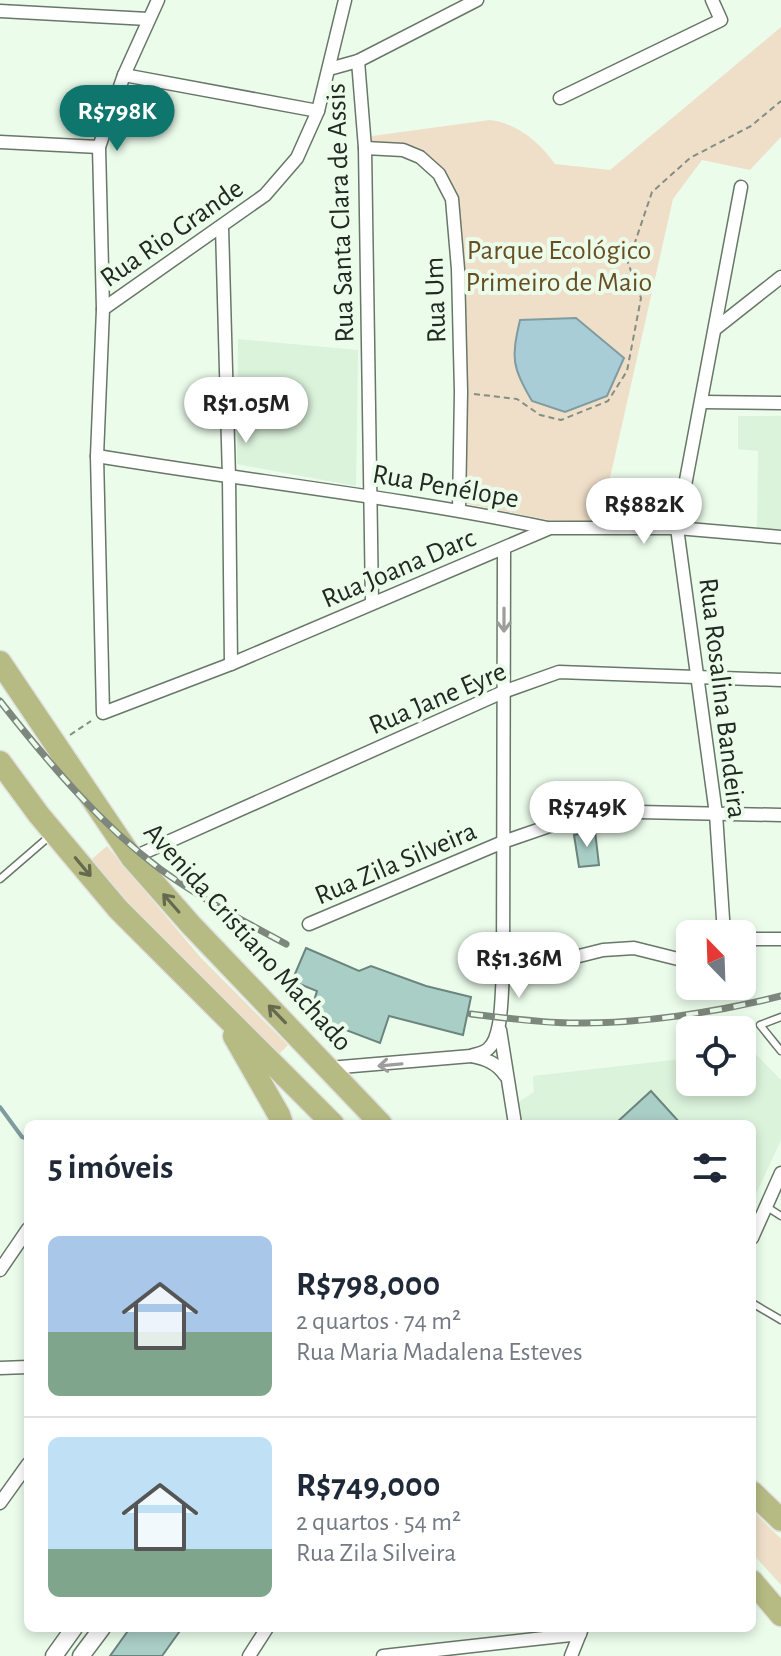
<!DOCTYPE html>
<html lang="pt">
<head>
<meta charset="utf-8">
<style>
  :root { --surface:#fff; --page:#f2f2f3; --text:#1f2937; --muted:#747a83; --line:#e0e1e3; --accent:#0f766e }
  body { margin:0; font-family:"Alegreya Sans",sans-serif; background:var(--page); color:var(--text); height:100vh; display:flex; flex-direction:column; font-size:30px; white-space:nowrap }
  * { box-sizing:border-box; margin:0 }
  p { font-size:26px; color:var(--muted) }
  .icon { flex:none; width:44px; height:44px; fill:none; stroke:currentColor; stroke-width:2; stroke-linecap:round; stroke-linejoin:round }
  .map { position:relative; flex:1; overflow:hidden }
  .details { position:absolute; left:24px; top:1120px; width:732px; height:512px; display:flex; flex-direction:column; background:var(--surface); border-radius:12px; box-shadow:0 4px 12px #0003 }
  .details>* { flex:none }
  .needle { width:52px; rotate:337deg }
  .fabs { position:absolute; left:676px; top:920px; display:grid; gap:16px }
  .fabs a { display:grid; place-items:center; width:80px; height:80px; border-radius:12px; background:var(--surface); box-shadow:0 4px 12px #0003; font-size:40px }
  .price { position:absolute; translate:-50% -68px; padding:0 18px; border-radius:28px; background:#fff; color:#222; font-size:26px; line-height:52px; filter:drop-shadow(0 2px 4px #0008) }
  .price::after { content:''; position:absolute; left:50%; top:48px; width:24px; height:18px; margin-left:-12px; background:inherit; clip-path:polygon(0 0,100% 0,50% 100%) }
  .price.active { background:var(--accent); color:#fff }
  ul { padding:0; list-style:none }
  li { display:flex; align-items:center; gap:24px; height:200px; padding:0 24px }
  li+li { border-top:2px solid var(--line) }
  li span { display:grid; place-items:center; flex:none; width:224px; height:160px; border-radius:12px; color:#555 }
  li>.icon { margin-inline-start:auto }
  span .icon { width:96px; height:96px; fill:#fffc; stroke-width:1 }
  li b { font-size:34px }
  h2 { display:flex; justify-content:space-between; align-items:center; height:96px; padding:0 24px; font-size:34px }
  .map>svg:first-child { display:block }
  .built { fill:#dbf2db }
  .green { fill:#efdfc9 }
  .water { fill:#a9cdd6; stroke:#809ca0; stroke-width:2 }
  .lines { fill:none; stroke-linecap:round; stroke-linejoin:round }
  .stream { stroke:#809ca0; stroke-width:4 }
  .building { fill:#a9cec6; stroke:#6c847e; stroke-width:2 }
  .service-casing { stroke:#687768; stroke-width:9 }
  .minor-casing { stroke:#687768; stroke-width:15 }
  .tertiary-casing { stroke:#687768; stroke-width:19 }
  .trunk-casing { stroke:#e0e1e0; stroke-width:25 }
  .path { stroke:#838f83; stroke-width:2; stroke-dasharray:6 4; stroke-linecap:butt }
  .service { stroke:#fff; stroke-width:6 }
  .minor { stroke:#fff; stroke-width:12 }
  .tertiary { stroke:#fff; stroke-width:16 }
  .trunk { stroke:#b6ba83; stroke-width:22 }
  .rail-casing { stroke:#7d877d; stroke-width:7 }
  .rail { stroke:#ebfceb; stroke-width:4; stroke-dasharray:12; stroke-linecap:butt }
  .oneway { stroke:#9c9e9c }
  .oneway2 { stroke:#656a4e }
  .labels { text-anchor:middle; stroke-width:8; stroke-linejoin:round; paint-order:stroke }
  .street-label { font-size:28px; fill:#222822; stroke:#ebfceb }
  .park-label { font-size:28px; fill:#694e22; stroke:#ebfceb }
</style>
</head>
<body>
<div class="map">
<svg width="781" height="1656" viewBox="0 0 781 1656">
  <rect width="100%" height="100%" fill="#ebfceb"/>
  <g class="built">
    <path d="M 238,339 L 358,350 L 356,486 L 237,464 Z"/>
    <path d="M 738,416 L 781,416 L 781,530 L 757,529 L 758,451 L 738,449 Z"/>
    <path d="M 742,1040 L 781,1080 L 781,1140 L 752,1203 L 752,1124 L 520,1124 L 517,1103 L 534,1092 L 533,1076 L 690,1058 L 690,1082 L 742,1082 Z"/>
  </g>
  <g class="green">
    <path d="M 781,27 L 781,137 L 750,170 L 702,160 L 673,199 L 600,522 L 548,520 L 463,503 L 457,216 L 432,161 L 371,146 L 372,136 L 490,120 C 517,123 540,143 555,164 L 610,170 Z"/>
    <path d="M 107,846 L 201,958 L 288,1045 L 278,1055 L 129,906 L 92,859 Z"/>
    <path d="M 752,1510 L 781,1539 L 781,1585 L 752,1553 Z"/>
  </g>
  <path class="water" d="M 576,318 L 624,358 L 607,396 L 565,412 L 532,401 C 512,366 511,359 520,320 Z"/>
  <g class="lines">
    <path class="stream" d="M 0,1107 L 22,1137 L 28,1139"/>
  </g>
  <g class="building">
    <path d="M 595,831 L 599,865 L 579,867 L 574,835 Z"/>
    <path d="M 306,948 L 359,971 L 371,966 L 426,986 L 471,997 L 463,1035 L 389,1016 L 380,1043 L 309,1016 L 317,991 L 292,981 Z"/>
    <path d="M 651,1091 L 681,1124 L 615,1124 Z"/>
    <path d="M 130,1628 L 182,1628 L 162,1656 L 110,1656 Z"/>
  </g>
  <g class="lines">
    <g class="service-casing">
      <g id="service">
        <path d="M 0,879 L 51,835"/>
        <path d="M 781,1017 L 760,1025 L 781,1051"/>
        <path d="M 767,1207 L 781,1216"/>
        <path d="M 752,1303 L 781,1320"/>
      </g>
    </g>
    <g class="minor-casing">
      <g id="minor">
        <path d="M 345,0 L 318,111 L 297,158 L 265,195 L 103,309 L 97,456 L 103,713 L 231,664 L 550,528 L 677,528 L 781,537"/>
        <path d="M 0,11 L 148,19"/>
        <path d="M 358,61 L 365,148 L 372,603"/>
        <path d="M 329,69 L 358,61 L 477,0"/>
        <path d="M 124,75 L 318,111"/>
        <path d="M 560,98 L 721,20 L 712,0"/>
        <path d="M 0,142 L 99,147"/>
        <path d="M 365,148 L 403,150 L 420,157 L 439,174 L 452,199 L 458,269 L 461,392 L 459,510"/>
        <path d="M 222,227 L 229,478 L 231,664"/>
        <path d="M 103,309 L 99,147 L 124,75 L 158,0"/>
        <path d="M 715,329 L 781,277"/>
        <path d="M 703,402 L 781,403"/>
        <path d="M 97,456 C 248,481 399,497 548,528"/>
        <path d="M 132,858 L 503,692 L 559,672 L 781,680"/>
        <path d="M 309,924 L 503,842 L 593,811 L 781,815"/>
        <path d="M 724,934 L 716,814 L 677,528 L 741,187"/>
        <path d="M 742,939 L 781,939"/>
        <path d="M 503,975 L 603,950 L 634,948 L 690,962"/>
        <path d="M 500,1030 L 515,1124"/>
        <path d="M 471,1056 C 485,1059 496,1062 505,1075"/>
        <path d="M 329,1068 L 471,1056 C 476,1054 484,1053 488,1049 C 503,1037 501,993 503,975 L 504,548"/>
        <path d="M 752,1238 L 781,1173"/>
        <path d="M 0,1270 L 28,1229"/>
        <path d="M 0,1368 L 28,1367"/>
        <path d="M 0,1503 L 28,1464"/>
        <path d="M 249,1656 L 267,1628"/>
        <path d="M 383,1656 L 580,1634"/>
        <path d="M 571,1656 L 581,1631"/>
      </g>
    </g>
    <g class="tertiary-casing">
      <g id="tertiary">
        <path d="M 54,1656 L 74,1628"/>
        <path d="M 81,1656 L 102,1628"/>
      </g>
    </g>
    <g class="trunk-casing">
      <g id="trunk">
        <path d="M 0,662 L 132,858 L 191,925 L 381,1124"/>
        <path d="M 0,762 L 39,815 L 118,909 L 333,1124"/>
        <path d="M 234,1036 L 279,1115 L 282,1124"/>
        <path d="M 752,1492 L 781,1520"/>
        <path d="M 752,1581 L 781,1615"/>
      </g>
    </g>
    <g class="path">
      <path d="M 474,394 L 517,399 L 540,415 L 561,420 L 608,401 L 627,371 L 641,298 L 628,263 L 652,192 L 690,158 L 751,126 L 781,101"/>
      <path d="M 70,735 L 91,721"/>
    </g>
    <use href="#service" class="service"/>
    <use href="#minor" class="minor"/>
    <use href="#tertiary" class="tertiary"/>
    <use href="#trunk" class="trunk"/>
    <g class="rail-casing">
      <g id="rail">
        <path d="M 0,701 C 48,762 98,822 160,869 C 200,898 243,921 286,944"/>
        <path d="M 471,1014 C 506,1018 540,1023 575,1023 C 640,1024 718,1012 781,996"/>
      </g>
    </g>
    <use href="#rail" class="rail"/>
  </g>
  <defs><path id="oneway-shaft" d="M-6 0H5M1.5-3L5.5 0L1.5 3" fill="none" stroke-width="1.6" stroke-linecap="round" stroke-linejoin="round" transform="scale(2)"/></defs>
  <g class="oneway">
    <use href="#oneway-shaft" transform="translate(504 620) rotate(90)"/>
    <use href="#oneway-shaft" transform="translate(390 1065) rotate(175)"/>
  </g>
  <g class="oneway2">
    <use href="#oneway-shaft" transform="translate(83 867) rotate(50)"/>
    <use href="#oneway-shaft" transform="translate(171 903) rotate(-131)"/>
    <use href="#oneway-shaft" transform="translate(277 1014) rotate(-134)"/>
  </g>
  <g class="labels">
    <g class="street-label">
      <text transform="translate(339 213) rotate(-92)" y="10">Rua Santa Clara de Assis</text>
      <text transform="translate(171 232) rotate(-35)" y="10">Rua Rio Grande</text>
      <text transform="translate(434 300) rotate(-92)" y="10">Rua Um</text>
      <text transform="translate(446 485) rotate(10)" y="10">Rua Penélope</text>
      <text transform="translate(398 567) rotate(-23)" y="10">Rua Joana Darc</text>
      <text transform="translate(437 697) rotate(-23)" y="10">Rua Jane Eyre</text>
      <text transform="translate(724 698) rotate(83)" y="10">Rua Rosalina Bandeira</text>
      <text transform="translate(395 862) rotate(-23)" y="10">Rua Zila Silveira</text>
      <text transform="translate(249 936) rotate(48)" y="10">Avenida Cristiano Machado</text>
    </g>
    <g class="park-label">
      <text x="559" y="259">Parque Ecológico<tspan x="559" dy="32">Primeiro de Maio</tspan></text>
    </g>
  </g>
</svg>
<div class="fabs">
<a><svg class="needle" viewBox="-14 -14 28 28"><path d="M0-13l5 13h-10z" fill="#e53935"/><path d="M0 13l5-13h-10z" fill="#747a83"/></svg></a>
<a><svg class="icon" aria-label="locate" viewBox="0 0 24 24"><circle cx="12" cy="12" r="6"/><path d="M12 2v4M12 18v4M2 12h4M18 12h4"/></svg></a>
</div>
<b class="price active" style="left:117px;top:153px">R$798K</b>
<b class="price" style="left:246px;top:445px">R$1.05M</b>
<b class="price" style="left:644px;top:546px">R$882K</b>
<b class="price" style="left:587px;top:849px">R$749K</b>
<b class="price" style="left:519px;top:1000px">R$1.36M</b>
<section class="details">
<h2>5 imóveis<svg class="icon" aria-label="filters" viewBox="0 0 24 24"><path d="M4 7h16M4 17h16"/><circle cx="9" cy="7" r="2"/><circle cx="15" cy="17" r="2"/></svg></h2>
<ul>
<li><span style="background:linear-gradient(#a9c7e8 60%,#7fa58c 0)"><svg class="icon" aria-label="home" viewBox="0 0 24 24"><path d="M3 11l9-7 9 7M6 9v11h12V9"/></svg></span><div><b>R$798,000</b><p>2 quartos · 74 m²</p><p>Rua Maria Madalena Esteves</p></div></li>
<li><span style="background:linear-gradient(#bfe0f5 70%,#7fa58c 0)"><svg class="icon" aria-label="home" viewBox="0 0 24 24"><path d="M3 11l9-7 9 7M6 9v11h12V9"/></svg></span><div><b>R$749,000</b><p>2 quartos · 54 m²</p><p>Rua Zila Silveira</p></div></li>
</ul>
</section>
</div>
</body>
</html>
